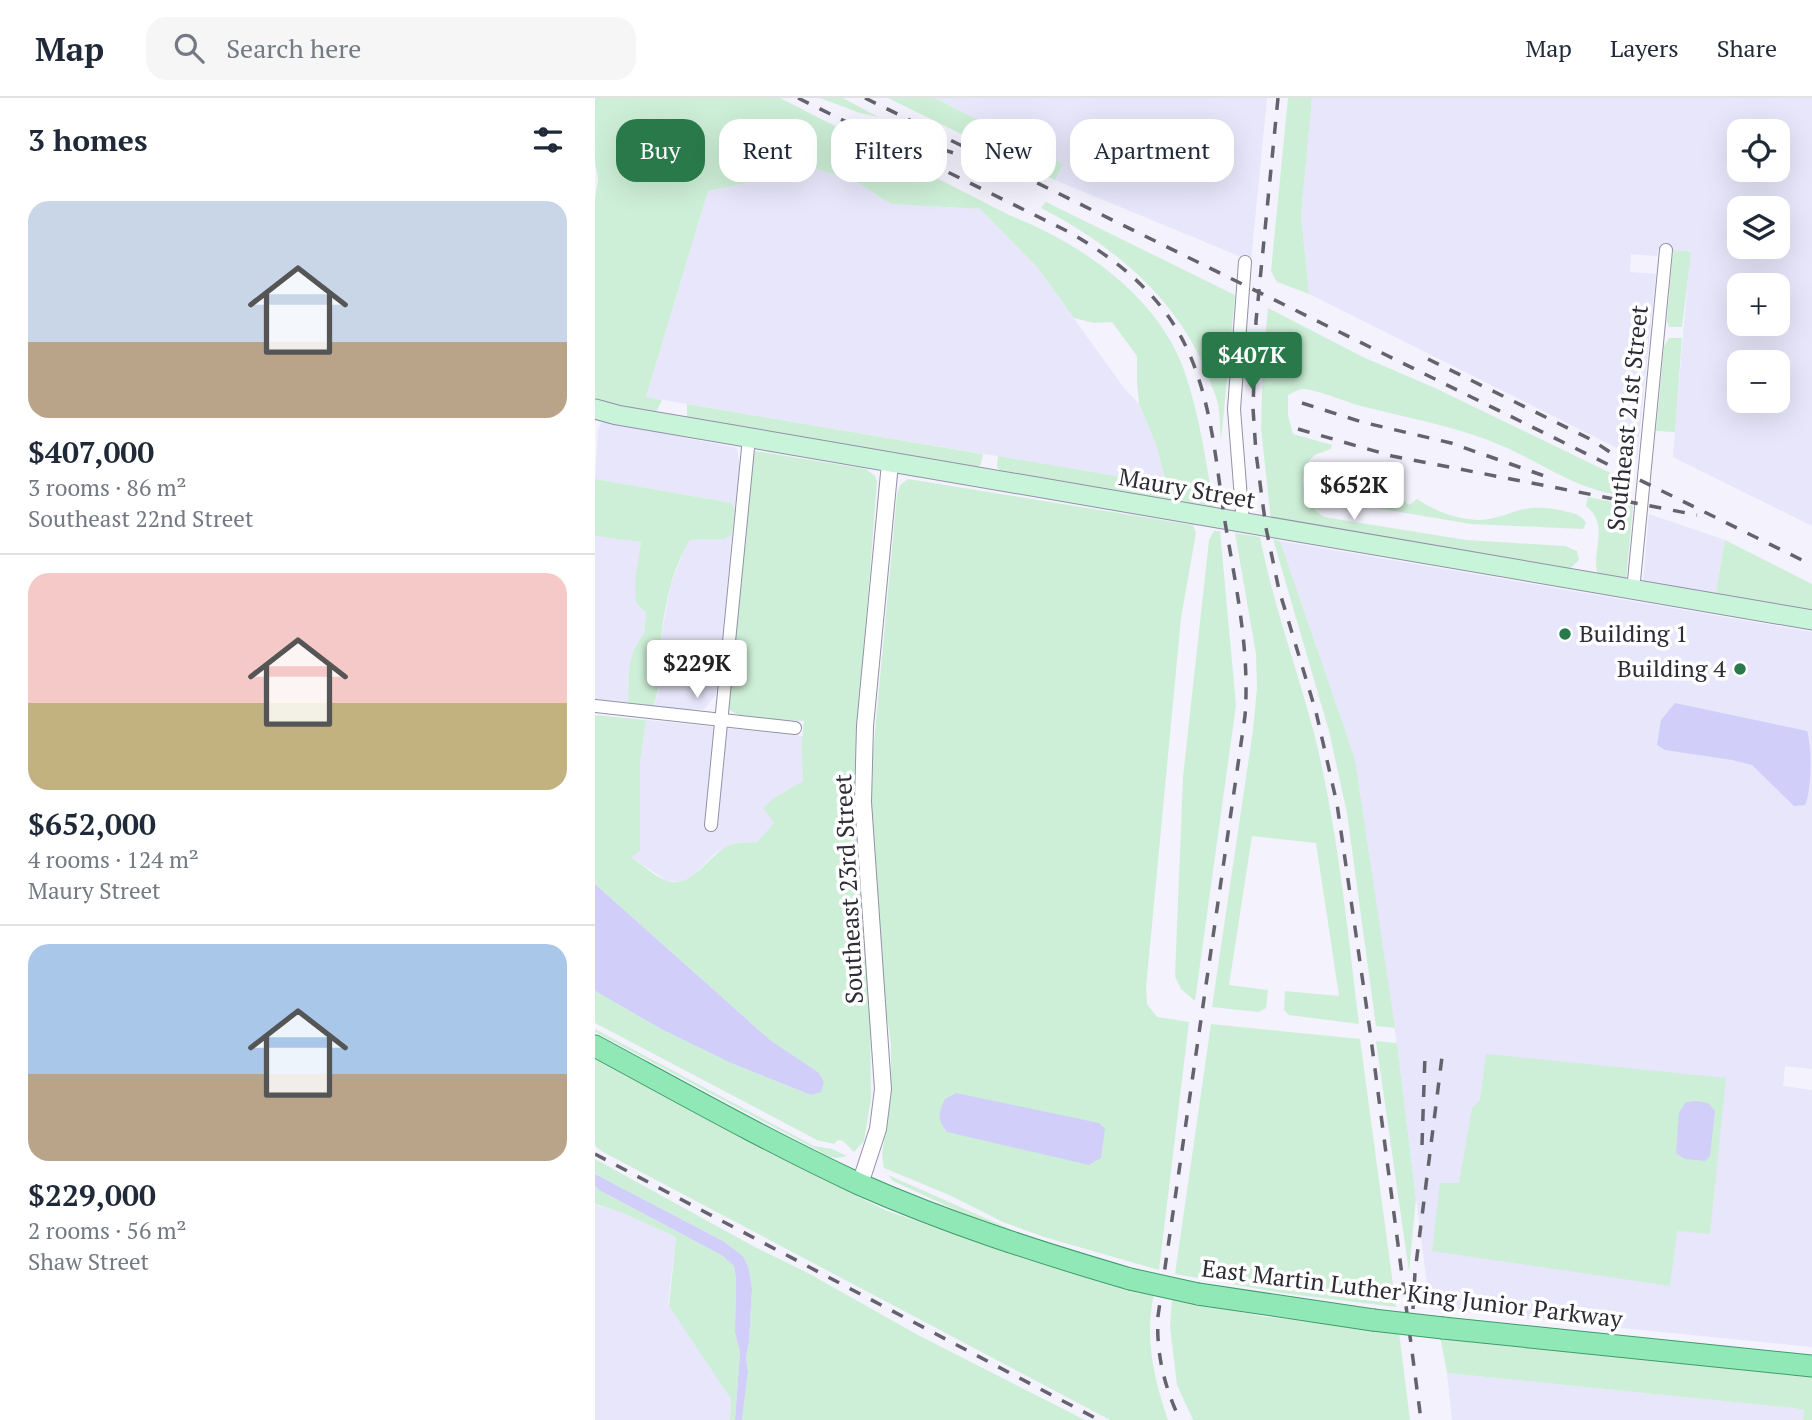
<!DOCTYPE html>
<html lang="en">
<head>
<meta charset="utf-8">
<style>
  :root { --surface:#fff; --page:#f6f6f7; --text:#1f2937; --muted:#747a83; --line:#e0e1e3; --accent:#29794a }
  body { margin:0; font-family:"PT Serif",serif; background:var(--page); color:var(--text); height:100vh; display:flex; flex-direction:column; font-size:26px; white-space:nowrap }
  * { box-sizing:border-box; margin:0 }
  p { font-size:23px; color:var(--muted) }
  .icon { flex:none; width:38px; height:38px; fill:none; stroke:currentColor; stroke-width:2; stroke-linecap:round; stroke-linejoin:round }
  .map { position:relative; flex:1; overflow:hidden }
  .side { display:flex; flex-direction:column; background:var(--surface); width:595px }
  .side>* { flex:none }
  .banner { position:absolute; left:21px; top:21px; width:665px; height:63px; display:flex; gap:14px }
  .buttons { position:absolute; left:1132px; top:21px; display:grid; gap:14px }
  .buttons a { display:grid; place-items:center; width:63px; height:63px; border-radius:14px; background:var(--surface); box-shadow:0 7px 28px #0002; font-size:35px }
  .price { position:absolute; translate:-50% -60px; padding:0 16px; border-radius:7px; background:#fff; color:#222; font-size:23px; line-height:46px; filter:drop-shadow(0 2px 4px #0008) }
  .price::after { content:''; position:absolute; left:50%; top:42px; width:21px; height:16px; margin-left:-10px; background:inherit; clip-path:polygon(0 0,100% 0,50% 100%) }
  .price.active { background:var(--accent); color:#fff }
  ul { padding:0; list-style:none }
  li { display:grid; align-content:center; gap:14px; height:371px; padding:0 28px }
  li+li { border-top:2px solid var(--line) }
  li span { display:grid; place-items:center; height:217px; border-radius:21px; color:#555 }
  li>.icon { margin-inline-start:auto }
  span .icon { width:126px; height:126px; fill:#fffc; stroke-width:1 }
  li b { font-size:30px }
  h2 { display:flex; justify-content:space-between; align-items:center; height:84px; padding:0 28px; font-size:30px }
  .pill { padding:0 24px; border-radius:21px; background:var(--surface); box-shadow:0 7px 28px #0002; font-size:24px; line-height:63px }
  .pill.active { background:var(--accent); color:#fff }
  header { display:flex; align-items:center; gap:42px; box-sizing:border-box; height:98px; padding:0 35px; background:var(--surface); border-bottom:2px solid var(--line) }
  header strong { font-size:33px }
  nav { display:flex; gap:38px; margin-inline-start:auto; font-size:24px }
  .search { width:490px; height:63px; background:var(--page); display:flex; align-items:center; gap:18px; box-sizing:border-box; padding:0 24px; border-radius:21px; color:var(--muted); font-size:26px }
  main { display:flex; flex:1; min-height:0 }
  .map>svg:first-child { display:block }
  .built { fill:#e7e6fa; fill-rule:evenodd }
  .green { fill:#ceefd7 }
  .water { fill:#d1cff9 }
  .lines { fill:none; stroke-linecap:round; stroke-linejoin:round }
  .minor-casing { stroke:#9291a8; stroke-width:14 }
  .tertiary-casing { stroke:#9291a8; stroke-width:18 }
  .secondary-casing { stroke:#9291a8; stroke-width:21 }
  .primary-casing { stroke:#3e9d6a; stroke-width:23 }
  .minor { stroke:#fff; stroke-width:12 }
  .tertiary { stroke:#fff; stroke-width:16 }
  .secondary { stroke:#c8f4da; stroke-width:19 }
  .primary { stroke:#90e8b6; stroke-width:21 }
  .rail { stroke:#64636d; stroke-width:3.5; stroke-dasharray:12 12; stroke-linecap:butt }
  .primary-bridge-casing { stroke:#3e9d6a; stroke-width:23; stroke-linecap:butt }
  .primary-bridge { stroke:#90e8b6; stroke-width:21 }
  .poi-dot { fill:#29794a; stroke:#fff; stroke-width:2.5 }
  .labels { text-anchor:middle; stroke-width:7; stroke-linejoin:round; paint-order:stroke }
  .street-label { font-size:24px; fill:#2e2d37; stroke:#fff }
  .poi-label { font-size:24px; fill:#2e2d37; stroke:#fff; text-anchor:start }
</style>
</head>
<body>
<header>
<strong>Map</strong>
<div class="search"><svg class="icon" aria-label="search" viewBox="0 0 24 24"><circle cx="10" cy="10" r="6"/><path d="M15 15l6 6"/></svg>Search here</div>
<nav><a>Map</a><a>Layers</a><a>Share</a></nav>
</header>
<main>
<section class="side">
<h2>3 homes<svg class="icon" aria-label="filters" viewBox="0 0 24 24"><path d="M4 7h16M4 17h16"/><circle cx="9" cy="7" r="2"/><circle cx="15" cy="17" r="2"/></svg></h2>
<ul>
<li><span style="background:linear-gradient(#c9d6e8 65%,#b9a48a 0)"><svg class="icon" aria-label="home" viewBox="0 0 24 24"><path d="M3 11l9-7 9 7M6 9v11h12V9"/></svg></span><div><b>$407,000</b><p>3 rooms · 86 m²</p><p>Southeast 22nd Street</p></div></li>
<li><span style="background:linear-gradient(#f6c9c9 60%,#c2b280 0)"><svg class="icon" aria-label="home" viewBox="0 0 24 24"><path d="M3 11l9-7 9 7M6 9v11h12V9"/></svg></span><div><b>$652,000</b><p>4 rooms · 124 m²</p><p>Maury Street</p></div></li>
<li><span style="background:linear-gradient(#a9c7e8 60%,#b9a48a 0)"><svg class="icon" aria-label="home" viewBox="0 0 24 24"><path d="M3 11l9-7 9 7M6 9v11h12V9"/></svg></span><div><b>$229,000</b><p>2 rooms · 56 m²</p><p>Shaw Street</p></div></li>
</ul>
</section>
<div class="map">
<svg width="1217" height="1322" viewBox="0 0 1217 1322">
  <rect width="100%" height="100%" fill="#f3f2fd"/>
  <g class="built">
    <path d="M 340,0 L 672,0 L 656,163 L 460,82 L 468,66 Z"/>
    <path d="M 717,0 L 1217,0 L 1217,428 L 1078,359 L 1095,154 L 1063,151 L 1062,158 L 1036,156 L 1035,174 L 1061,176 L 1042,360 L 714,196 L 706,118 ZM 1144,33 L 1183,33 L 1183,72 L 1144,72 ZM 1144,110 L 1183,110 L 1183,149 L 1144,149 ZM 1144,187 L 1183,187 L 1183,226 L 1144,226 ZM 1144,264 L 1183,264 L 1183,303 L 1144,303 Z"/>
    <path d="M 221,71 L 260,83 L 296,106 L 385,111 L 441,168 L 529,290 L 544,306 L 562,349 L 569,378 L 575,387 L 51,299 L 113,93 Z"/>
    <path d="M 12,324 L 142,350 L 145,368 L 140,413 L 137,405 L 0,381 L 3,332 L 6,325 Z"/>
    <path d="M 1054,416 L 1130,442 L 1120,500 L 1048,484 Z"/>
    <path d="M 137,436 L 123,586 L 120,598 L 109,611 L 94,612 L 58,608 L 64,594 L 66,541 L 71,512 L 76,487 L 89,452 L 94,442 L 130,441 Z"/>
    <path d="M 0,438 L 46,443 L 41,505 L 51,515 L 49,535 L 39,551 L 34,569 L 33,605 L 0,602 Z"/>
    <path d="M 685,443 L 1217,534 L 1217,971 L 1190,968 L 1188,988 L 1217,992 L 1217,1249 L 835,1211 L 803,954 L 760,661 Z"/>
    <path d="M 51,622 L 208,638 L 206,650 L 208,683 L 179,700 L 179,725 L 162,744 L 137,746 L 120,755 L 99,777 L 88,784 L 72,783 L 35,758 L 45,753 L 45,665 Z"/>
    <path d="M 0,1107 L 25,1114 L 81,1139 L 73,1206 L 136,1301 L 135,1322 L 0,1322 Z"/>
    <path d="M 852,1275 L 1198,1310 L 1209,1312 L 1208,1322 L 857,1322 Z"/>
  </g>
  <g class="green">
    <path d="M 0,0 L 185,0 L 414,117 C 485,145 562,197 589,272 C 605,317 611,367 620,413 L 409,377 L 402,369 L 403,358 L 574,387 L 569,378 L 562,349 L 544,306 L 542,284 L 542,258 L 517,224 L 499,225 L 479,220 L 441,168 L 385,111 L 296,106 L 260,83 L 221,71 L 113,93 L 51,299 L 67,302 L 60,316 L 0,303 L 0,100 L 3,81 L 0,65 Z"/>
    <path d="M 225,0 L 248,0 L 283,19 L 265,15 Z"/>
    <path d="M 293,0 L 340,0 L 468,66 L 460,82 Z"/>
    <path d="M 693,0 L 717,0 L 706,118 L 714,196 L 682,184 L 676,173 Z"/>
    <path d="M 451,104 L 640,197 L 626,343 C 625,331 625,318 623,306 C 621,297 617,289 614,281 C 585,202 518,147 446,110 Z"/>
    <path d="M 1078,152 L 1096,154 L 1087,229 L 1074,229 L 1072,223 Z"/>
    <path d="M 673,210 L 768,259 L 840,290 L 1032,383 L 1030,397 C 987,395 948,366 910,349 C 865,329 817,321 770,309 C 756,306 721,291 708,291 C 704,291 697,295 693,297 L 693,317 L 698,336 L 737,347 L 736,351 C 731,353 723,355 720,357 C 698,375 709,407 729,419 L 871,442 L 970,448 L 982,453 L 984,462 L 976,470 L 964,473 L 676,423 L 666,330 L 668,263 Z"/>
    <path d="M 1074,240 L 1087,240 L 1080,334 L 1061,333 L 1069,248 Z"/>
    <path d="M 92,306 L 388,356 L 386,366 L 382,370 L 92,320 Z"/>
    <path d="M 161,353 L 271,371 L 280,378 L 282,383 L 260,667 L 261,741 L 275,922 L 276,1001 L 269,1043 L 259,1054 L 248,1043 L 243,1042 L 239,1046 L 222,1042 L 0,925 L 0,893 L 68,932 L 136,965 L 216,997 L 223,974 L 175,942 L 0,786 L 0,617 L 51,622 L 45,665 L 45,753 L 36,759 C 47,766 60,779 72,783 C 99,791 113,756 135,747 C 143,744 154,745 162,744 L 179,725 L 168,710 L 179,700 L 208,683 L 206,650 L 209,623 C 189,622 144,625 132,609 L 157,359 Z"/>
    <path d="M 741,369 L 795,379 L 803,384 L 798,392 L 814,407 L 822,401 C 840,413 860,421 883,422 C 898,422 911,416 925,412 C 942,408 957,410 973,414 C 982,416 987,418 991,425 L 988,431 L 876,426 L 740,403 C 718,395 720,377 741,369 Z"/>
    <path d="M 0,381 L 137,405 L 140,413 L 137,436 L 130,441 L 95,442 C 77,470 69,510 66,543 C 64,565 67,588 58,608 L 33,605 L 34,569 L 39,551 L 49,535 L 51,515 L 41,505 L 40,484 L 46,444 L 0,438 Z"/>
    <path d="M 313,381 L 598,427 L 601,435 L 586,520 L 551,890 L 552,906 L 562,919 L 594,924 L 564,1172 L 449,1139 L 408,1124 L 354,1097 L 289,1070 L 287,1057 L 296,995 L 296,946 L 291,912 L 276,724 L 278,656 L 302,397 L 305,387 Z"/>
    <path d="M 993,399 L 1038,408 L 1031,482 L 1003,478 C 995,453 1016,428 991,408 Z"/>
    <path d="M 619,433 L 625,433 L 641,607 L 600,903 L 586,891 L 580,878 L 588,679 L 614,442 Z"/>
    <path d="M 640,435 L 665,439 C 678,506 702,570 719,635 C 743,730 752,829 764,926 L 694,917 L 689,912 L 690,893 L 744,898 L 721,745 L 657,738 L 634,887 L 673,892 L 671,910 L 663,914 L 617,909 L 658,632 L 662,590 L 661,556 Z"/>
    <path d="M 678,441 L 685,443 L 760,661 L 800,930 L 781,928 L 752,715 L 734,633 Z"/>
    <path d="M 1130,442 L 1217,486 L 1217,516 L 1120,500 Z"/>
    <path d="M 616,926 L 765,941 L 801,1209 L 687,1195 L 580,1176 Z"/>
    <path d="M 0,931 L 219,1048 L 237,1051 L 252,1058 L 242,1060 L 235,1059 L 0,934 Z"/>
    <path d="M 781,943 L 802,945 L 803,954 L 821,1100 L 814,1174 Z"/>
    <path d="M 891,956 L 1131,980 L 1115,1136 L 1082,1133 L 1075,1188 L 837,1153 L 845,1085 L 864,1085 L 877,1010 L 885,1002 Z"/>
    <path d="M 0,957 L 220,1077 L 290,1112 L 399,1150 L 559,1197 C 549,1239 559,1281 573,1322 L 515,1322 L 8,1054 L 0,1048 Z"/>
    <path d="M 0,1061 L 158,1148 L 213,1175 L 323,1237 L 490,1322 L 147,1322 L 153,1274 L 151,1259 L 154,1244 L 157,1191 L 154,1171 L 148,1158 L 128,1143 L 0,1076 Z"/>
    <path d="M 293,1077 L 438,1141 L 413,1136 L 298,1083 Z"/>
    <path d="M 0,1088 L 13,1097 L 128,1158 L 139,1168 L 141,1181 L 140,1235 L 145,1254 L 140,1322 L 135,1322 L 136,1301 L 74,1208 L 81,1139 L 25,1114 L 0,1106 Z"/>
    <path d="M 577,1201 L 672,1219 L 804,1234 L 815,1322 L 598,1322 L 582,1287 L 575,1229 Z"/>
    <path d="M 845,1238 L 1217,1276 L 1217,1322 L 1208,1322 L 1209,1312 L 1198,1310 L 852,1275 Z"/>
  </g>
  <g class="water">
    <path d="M 1080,605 L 1212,633 C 1217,647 1217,693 1210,707 L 1199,708 L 1157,667 L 1137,662 L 1070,652 L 1062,647 L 1066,622 Z"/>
    <path d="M 0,786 L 175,942 L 223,974 L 229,984 L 226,994 L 216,997 L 136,965 L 68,932 L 0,893 Z"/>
    <path d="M 361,995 L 504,1025 L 510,1031 L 506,1060 L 494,1067 L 352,1034 C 342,1021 343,1015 350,1001 Z"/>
    <path d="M 1101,1003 L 1113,1005 L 1120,1013 L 1115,1058 L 1110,1063 L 1090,1061 L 1081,1055 L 1084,1014 L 1091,1004 Z"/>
    <path d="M 0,1076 L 128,1143 L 148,1158 L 154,1171 L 157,1191 L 154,1244 L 151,1259 L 153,1274 L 147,1322 L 140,1322 L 145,1254 L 140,1235 L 141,1181 L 139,1168 L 128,1158 L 4,1092 L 0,1088 Z"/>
  </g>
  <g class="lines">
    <g class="minor-casing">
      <g id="minor">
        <path d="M 648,426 L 639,311 L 650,164"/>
        <path d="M 1038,493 L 1071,152"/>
        <path d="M 0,608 L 200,630"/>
        <path d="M 116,727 L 154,340"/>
      </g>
    </g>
    <g class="tertiary-casing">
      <path id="tertiary" d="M 265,1086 L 283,1031 L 288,991 L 268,704 L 270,628 L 295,365"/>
    </g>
    <g class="secondary-casing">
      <path id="secondary" d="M 0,311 L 22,317 L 1217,522"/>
    </g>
    <g class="primary-casing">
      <g id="primary">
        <path d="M 0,948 C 87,995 174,1044 264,1086 C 352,1125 443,1154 535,1181"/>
        <path d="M 603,1196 L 778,1222"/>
        <path d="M 848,1230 L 1217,1268"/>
      </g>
    </g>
    <use href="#minor" class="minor"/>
    <use href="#tertiary" class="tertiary"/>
    <use href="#secondary" class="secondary"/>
    <use href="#primary" class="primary"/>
    <g class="rail">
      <path d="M 203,0 L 476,135 C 518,160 555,188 581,230 C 616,288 620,359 630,424 C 641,489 655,553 650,618 L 563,1218 C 561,1255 569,1288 585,1322"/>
      <path d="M 270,0 L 1217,467"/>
      <path d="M 683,0 L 661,223 L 658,310 L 661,355 L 671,430 L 684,492 L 721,614 L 742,706 L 775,933 L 826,1322"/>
      <path d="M 278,29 L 371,59"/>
      <path d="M 833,261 L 997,342 L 1043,373"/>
      <path d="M 707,305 L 767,324 L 856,345 L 958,381"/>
      <path d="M 703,331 L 797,358 L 1102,417"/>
      <path d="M 827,1047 L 830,957"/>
      <path d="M 0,1056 L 504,1322"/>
      <path d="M 818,1211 L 820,1174 L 847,959"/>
    </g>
    <g class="primary-bridge-casing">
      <g id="primary-bridge">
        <path d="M 535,1181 L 603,1196"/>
        <path d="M 778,1222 L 848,1230"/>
      </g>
    </g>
    <use href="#primary-bridge" class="primary-bridge"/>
  </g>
  <g class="poi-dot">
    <circle cx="970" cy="536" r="7"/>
    <circle cx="1145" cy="571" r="7"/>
  </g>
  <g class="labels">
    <g class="street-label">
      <text transform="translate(1033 320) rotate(-84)" y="8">Southeast 21st Street</text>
      <text transform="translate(592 391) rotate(10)" y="8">Maury Street</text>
      <text transform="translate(254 791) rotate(-93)" y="8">Southeast 23rd Street</text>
      <text transform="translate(817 1196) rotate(7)" y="8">East Martin Luther King Junior Parkway</text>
    </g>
    <g class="poi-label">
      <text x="984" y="544">Building 1</text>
      <text x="1131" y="579" text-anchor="end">Building 4</text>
    </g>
  </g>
</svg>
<div class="buttons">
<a><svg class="icon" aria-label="locate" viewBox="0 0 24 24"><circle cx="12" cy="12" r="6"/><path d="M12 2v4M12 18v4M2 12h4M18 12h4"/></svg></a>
<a><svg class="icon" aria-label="layers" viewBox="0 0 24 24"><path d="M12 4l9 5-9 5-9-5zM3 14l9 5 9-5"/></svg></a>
<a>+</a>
<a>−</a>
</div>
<b class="price active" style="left:657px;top:294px">$407K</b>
<b class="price" style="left:759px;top:424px">$652K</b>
<b class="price" style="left:102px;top:602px">$229K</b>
<div class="banner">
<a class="pill active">Buy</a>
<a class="pill">Rent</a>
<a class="pill">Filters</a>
<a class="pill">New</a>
<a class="pill">Apartment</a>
</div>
</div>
</main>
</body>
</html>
